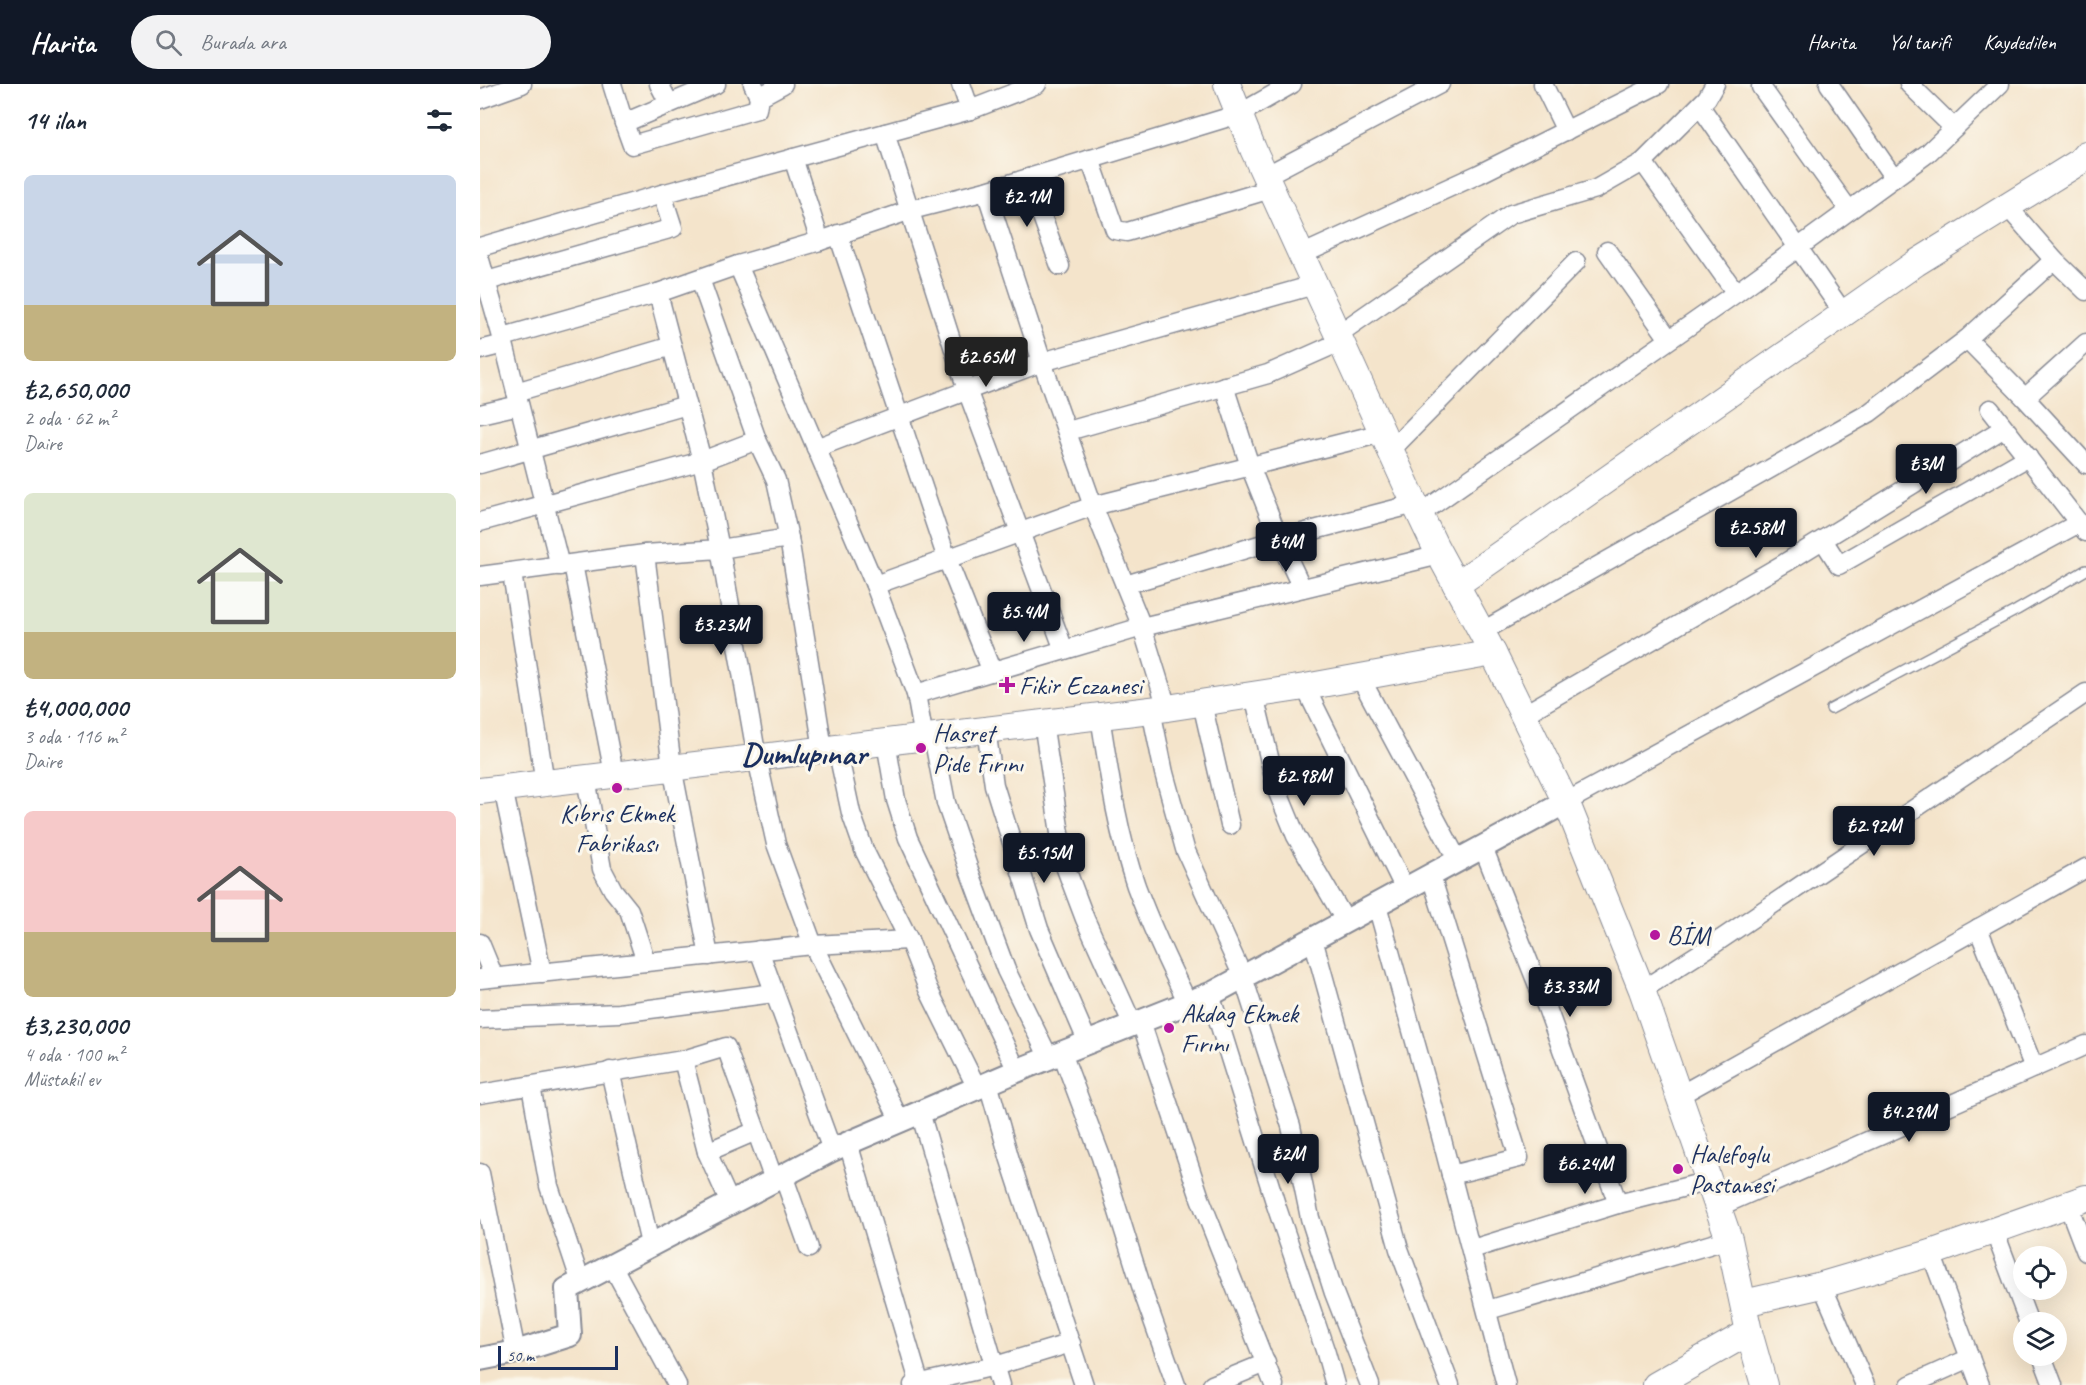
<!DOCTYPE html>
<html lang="tr">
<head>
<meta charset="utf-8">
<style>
  :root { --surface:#fff; --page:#f2f2f3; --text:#1f2937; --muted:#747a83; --accent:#111827 }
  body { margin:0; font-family:Caveat,sans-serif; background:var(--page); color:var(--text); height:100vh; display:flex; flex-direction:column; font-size:22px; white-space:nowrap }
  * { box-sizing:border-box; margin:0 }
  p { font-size:20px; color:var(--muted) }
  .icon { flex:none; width:33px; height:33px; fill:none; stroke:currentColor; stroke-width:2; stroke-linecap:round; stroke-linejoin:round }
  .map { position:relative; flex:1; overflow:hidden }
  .panel { display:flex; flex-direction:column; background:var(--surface); width:480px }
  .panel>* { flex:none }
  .buttons { position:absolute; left:1533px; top:1162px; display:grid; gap:12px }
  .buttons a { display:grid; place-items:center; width:54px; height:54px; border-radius:50%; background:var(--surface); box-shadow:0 6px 24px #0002; font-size:30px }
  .scale { position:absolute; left:18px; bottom:15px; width:120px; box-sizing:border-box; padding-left:6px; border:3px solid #1b2f5e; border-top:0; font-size:16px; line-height:21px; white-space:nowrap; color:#1b2f5e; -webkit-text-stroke:4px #fbf7ec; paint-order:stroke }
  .price { position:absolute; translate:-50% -51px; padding:0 14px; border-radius:6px; background:var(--accent); color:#fff; font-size:20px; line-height:39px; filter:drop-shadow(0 2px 3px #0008) }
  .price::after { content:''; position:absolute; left:50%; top:36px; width:18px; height:14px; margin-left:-9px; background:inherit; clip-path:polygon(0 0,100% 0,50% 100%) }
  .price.active { background:#222; color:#fff }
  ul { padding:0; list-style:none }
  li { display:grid; align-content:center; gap:12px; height:318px; padding:0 24px }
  li span { display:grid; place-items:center; height:186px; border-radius:9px; color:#555 }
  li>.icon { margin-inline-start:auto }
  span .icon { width:108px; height:108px; fill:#fffc; stroke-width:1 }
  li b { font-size:26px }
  h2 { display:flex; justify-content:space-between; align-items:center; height:72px; padding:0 24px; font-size:26px }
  header { display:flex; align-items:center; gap:36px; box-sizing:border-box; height:84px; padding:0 30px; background:var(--accent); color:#fff }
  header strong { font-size:28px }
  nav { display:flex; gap:33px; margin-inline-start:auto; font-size:21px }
  .search { width:420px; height:54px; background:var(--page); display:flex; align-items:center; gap:15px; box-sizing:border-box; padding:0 21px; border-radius:33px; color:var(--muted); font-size:22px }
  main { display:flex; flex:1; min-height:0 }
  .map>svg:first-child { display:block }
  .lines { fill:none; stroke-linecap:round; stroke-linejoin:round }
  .service-casing { stroke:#888a94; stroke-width:12 }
  .minor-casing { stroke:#888a94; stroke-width:21 }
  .tertiary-casing { stroke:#888a94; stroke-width:26 }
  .secondary-casing { stroke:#888a94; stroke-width:28 }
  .service { stroke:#fff; stroke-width:9 }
  .minor { stroke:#fff; stroke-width:18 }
  .tertiary { stroke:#fff; stroke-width:22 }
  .secondary { stroke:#fff; stroke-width:26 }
  .poi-dot { fill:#b5179e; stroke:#fbf7ec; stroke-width:2 }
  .labels { text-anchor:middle; stroke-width:6; stroke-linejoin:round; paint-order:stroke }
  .poi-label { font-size:26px; fill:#1b2f5e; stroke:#fbf7ec; text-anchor:start }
  .district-label { font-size:32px; font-weight:bold; fill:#1b2f5e; stroke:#fbf7ec }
</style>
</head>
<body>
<header>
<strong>Harita</strong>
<div class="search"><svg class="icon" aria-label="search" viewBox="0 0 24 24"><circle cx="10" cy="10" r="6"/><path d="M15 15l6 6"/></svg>Burada ara</div>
<nav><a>Harita</a><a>Yol tarifi</a><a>Kaydedilen</a></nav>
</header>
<main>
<section class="panel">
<h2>14 ilan<svg class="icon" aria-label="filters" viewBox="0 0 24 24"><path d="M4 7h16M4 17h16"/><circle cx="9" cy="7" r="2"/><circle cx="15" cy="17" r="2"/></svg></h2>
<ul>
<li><span style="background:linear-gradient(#c9d6e8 70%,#c2b280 0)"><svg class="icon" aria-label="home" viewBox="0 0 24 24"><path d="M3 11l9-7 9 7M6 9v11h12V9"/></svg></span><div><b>₺2,650,000</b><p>2 oda · 62 m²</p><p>Daire</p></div></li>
<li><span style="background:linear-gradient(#dfe7d0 75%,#c2b280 0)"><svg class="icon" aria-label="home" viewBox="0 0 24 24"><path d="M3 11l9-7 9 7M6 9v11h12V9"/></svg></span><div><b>₺4,000,000</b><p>3 oda · 116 m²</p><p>Daire</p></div></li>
<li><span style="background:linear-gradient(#f6c9c9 65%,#c2b280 0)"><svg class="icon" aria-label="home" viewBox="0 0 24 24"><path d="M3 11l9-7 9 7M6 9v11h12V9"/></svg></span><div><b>₺3,230,000</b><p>4 oda · 100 m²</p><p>Müstakil ev</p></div></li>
</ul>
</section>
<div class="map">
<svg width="1606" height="1301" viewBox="0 0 1606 1301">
  <rect width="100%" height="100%" fill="#fbf7ec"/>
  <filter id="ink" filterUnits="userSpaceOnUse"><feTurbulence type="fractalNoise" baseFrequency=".0167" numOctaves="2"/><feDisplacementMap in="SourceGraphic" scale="12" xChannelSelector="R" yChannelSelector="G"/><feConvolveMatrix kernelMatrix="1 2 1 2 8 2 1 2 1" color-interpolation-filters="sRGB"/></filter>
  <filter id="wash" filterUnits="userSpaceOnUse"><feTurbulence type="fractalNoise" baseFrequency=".008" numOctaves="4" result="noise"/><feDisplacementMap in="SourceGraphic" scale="24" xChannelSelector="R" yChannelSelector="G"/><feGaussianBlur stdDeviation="1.35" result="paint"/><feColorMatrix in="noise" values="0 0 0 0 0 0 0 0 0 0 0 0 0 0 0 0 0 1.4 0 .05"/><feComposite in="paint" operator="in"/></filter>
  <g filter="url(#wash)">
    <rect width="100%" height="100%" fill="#f4e4cb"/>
  </g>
  <g filter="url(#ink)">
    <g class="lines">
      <g class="service-casing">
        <path id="service" d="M 1351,625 L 1537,526 L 1606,486"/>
      </g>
      <g class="minor-casing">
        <g id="minor">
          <path d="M 132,0 L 144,39 L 152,61 L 277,25 L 279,13 L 273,0"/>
          <path d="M 179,0 L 189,19"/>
          <path d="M 481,0 L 490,26"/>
          <path d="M 1063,0 L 1086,47"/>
          <path d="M 1349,0 L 1414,94"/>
          <path d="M 1429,0 L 1474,44"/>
          <path d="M 1281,3 L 1369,126"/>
          <path d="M 279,13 L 303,0"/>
          <path d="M 0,15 L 42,0"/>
          <path d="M 1220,22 L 1364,230"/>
          <path d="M 144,39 L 236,0"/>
          <path d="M 405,49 L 487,306 L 584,566"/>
          <path d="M 313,74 L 340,157"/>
          <path d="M 610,75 L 635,146 L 647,148 L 791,105"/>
          <path d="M 1163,78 L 1256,209"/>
          <path d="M 785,92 L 960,0"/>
          <path d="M 548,94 L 580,182"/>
          <path d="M 506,107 L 562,278 L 613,422 L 662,543 L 687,624"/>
          <path d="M 1527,122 L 1574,176 L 1606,207"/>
          <path d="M 358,150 L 467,475 L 512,588"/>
          <path d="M 0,163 L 182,110 L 490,26 L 557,0"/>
          <path d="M 1127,167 L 1189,255"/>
          <path d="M 821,171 L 999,90 L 1179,0"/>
          <path d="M 0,176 L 24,260 L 80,482"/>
          <path d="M 258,181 L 395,501 L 436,610 L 444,654"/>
          <path d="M 220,195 L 277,356 L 296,396 L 309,454 L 343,665"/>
          <path d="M 0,199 L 193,144 L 182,110"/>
          <path d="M 178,209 L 222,377 L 240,465 L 277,674 L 296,760 L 333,861 L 420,1037"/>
          <path d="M 857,251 L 1031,130 L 1116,105 L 1163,78 L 1227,14 L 1235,0"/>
          <path d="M 23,253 L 178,209 L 258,181 L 340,157 L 431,126 L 506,107 L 759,30 L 812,0"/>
          <path d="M 1487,255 L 1545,314 L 1606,380"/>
          <path d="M 0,266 L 24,260"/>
          <path d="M 744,302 L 770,382 L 799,455 L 822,504"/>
          <path d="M 36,308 L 192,262"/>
          <path d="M 1545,314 L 1606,259"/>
          <path d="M 1510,325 L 1606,448"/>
          <path d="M 0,330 L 39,321"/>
          <path d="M 588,347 L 788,290 L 860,258"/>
          <path d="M 336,364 L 562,278 L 834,201"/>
          <path d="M 910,367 L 1096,178"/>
          <path d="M 0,380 L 207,321"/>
          <path d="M 940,430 L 1256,209 L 1448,69 L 1520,0"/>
          <path d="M 0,438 L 222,377 L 277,356"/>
          <path d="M 1343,456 L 1359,481 L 1548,373"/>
          <path d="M 165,470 L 192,683 L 229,872"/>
          <path d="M 93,480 L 134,690"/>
          <path d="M 32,489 L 65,699"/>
          <path d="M 0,492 L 165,470 L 240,465 L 309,454"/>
          <path d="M 395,501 L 613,422 L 902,349"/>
          <path d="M 645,501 L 799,455 L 935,420"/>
          <path d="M 1001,548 L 1389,329 L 1487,255 L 1574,176"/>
          <path d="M 880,593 L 978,777"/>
          <path d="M 825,603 L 925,805"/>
          <path d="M 436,610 L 662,543 L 960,471"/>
          <path d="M 774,611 L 797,706 L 816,752 L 866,838"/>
          <path d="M 722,619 L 750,741"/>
          <path d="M 671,626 L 684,689 L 705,765 L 763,893 L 811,1042 L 830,1134 L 854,1209 L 890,1301"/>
          <path d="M 1043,631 L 1305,479 L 1524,344"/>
          <path d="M 620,632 C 629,689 637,747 656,802 C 671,842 689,881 708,919"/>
          <path d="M 563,638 L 585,782 L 605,835 L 653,941"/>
          <path d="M 506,645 L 514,701 L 559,845 L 608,959"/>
          <path d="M 453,652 L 466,719 L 489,786 L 526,886 L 569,974"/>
          <path d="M 406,658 L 416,716 L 428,754 L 537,987"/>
          <path d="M 357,664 L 371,729 L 384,766 L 429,856 L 448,905 L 497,1004"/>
          <path d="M 106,694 L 122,785 L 133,806 L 149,826 L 166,878"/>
          <path d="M 23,704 L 62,889"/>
          <path d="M 1086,718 L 1599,439"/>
          <path d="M 1003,763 L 1067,924 L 1138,1120"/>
          <path d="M 951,792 L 1039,1074 L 971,1091"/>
          <path d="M 897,821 L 955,1029 L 1026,1301"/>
          <path d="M 1498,844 L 1554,984"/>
          <path d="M 833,855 L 919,1165 L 970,1301"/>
          <path d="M 0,859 L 14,893"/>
          <path d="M 279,866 L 352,1066"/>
          <path d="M 0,895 L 333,861 L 429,856"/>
          <path d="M 1162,906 L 1228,864 L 1606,609"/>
          <path d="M 730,910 L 796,1121 L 846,1269 L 855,1301"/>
          <path d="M 0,935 L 139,929 L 294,909"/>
          <path d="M 661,938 L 720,1114 L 794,1301"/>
          <path d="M 582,969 L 621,1073 L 665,1214 L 696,1301"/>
          <path d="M 203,976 L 227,1068 L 250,1119"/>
          <path d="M 130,987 L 170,1160"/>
          <path d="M 508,999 L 530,1076 L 604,1301"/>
          <path d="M 51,1002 L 69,1102 L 101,1199"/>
          <path d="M 0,1010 L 203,976 L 246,963 L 294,1096"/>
          <path d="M 1200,1011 L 1606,784"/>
          <path d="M 440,1028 L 520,1301"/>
          <path d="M 368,1059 L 440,1301"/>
          <path d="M 227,1068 L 276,1047"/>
          <path d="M 0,1089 L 36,1268"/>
          <path d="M 303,1091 L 329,1164"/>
          <path d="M 1588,1121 L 1606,1168"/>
          <path d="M 1238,1123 L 1606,961"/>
          <path d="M 1514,1146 L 1549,1239"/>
          <path d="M 992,1165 L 1138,1120 L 1229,1097"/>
          <path d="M 1451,1169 L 1500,1301"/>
          <path d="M 132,1181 L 197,1301"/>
          <path d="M 1342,1201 L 1385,1301"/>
          <path d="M 1008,1226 L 1249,1155"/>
          <path d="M 1562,1272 L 1573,1301"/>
          <path d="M 433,1301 L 515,1282 L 591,1259"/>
          <path d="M 732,1301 L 786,1279"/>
          <path d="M 1430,1301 L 1490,1274"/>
        </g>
      </g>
      <g class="tertiary-casing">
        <path id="tertiary" d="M 0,1275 L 36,1268 L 90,1251 L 87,1205 L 352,1066 L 546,983 L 735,908 L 1086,718"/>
      </g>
      <g class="secondary-casing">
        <g id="secondary">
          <path d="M 747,0 L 773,65 L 935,420 L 955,462 L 1013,569 L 1090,727 L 1162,906 L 1249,1155 L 1269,1248 L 1284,1301"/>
          <path d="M 976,501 L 1436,179 L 1599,78 L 1606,70"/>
          <path d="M 0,707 L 687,624 L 825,603 L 1013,569"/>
          <path d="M 1264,1219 L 1342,1201 L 1451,1169 L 1606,1114"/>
          <path d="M 1176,1301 L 1269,1248"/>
        </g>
      </g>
      <use href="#service" class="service"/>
      <use href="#minor" class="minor"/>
      <use href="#tertiary" class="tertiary"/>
      <use href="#secondary" class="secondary"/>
    </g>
  </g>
  <g class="poi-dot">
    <path d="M524 592h6v6h6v6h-6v6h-6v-6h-6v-6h6z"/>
    <circle cx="441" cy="664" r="6"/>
    <circle cx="137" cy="704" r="6"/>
    <circle cx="1175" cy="851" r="6"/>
    <circle cx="689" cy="944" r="6"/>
    <circle cx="1198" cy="1085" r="6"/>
  </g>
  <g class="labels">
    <g class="poi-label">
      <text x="539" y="610">Fikir Eczanesi</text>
      <text x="453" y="658">Hasret<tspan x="453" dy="30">Pide Fırını</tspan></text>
      <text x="137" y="738" text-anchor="middle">Kıbrıs Ekmek<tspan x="137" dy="30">Fabrikası</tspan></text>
      <text x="1187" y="860">BİM</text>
      <text x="701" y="938">Akdag Ekmek<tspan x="701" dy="30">Fırını</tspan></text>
      <text x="1210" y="1079">Halefoglu<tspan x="1210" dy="30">Pastanesi</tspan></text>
    </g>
    <g class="district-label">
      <text x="324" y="680">Dumlupınar</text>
    </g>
  </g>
</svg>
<div class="buttons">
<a><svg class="icon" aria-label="locate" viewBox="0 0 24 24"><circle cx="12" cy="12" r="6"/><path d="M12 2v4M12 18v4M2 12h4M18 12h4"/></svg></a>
<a><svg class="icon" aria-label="layers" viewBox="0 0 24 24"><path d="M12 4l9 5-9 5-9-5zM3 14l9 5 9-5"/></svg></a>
</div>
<div class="scale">50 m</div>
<b class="price" style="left:547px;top:144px">₺2.1M</b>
<b class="price active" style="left:506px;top:304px">₺2.65M</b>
<b class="price" style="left:1446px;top:411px">₺3M</b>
<b class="price" style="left:1276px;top:475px">₺2.58M</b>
<b class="price" style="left:806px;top:489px">₺4M</b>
<b class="price" style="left:544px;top:559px">₺5.4M</b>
<b class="price" style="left:241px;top:572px">₺3.23M</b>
<b class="price" style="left:824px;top:723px">₺2.98M</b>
<b class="price" style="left:1394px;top:773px">₺2.92M</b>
<b class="price" style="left:564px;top:800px">₺5.15M</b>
<b class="price" style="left:1090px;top:934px">₺3.33M</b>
<b class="price" style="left:1429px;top:1059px">₺4.29M</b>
<b class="price" style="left:808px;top:1101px">₺2M</b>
<b class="price" style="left:1105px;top:1111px">₺6.24M</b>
</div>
</main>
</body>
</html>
